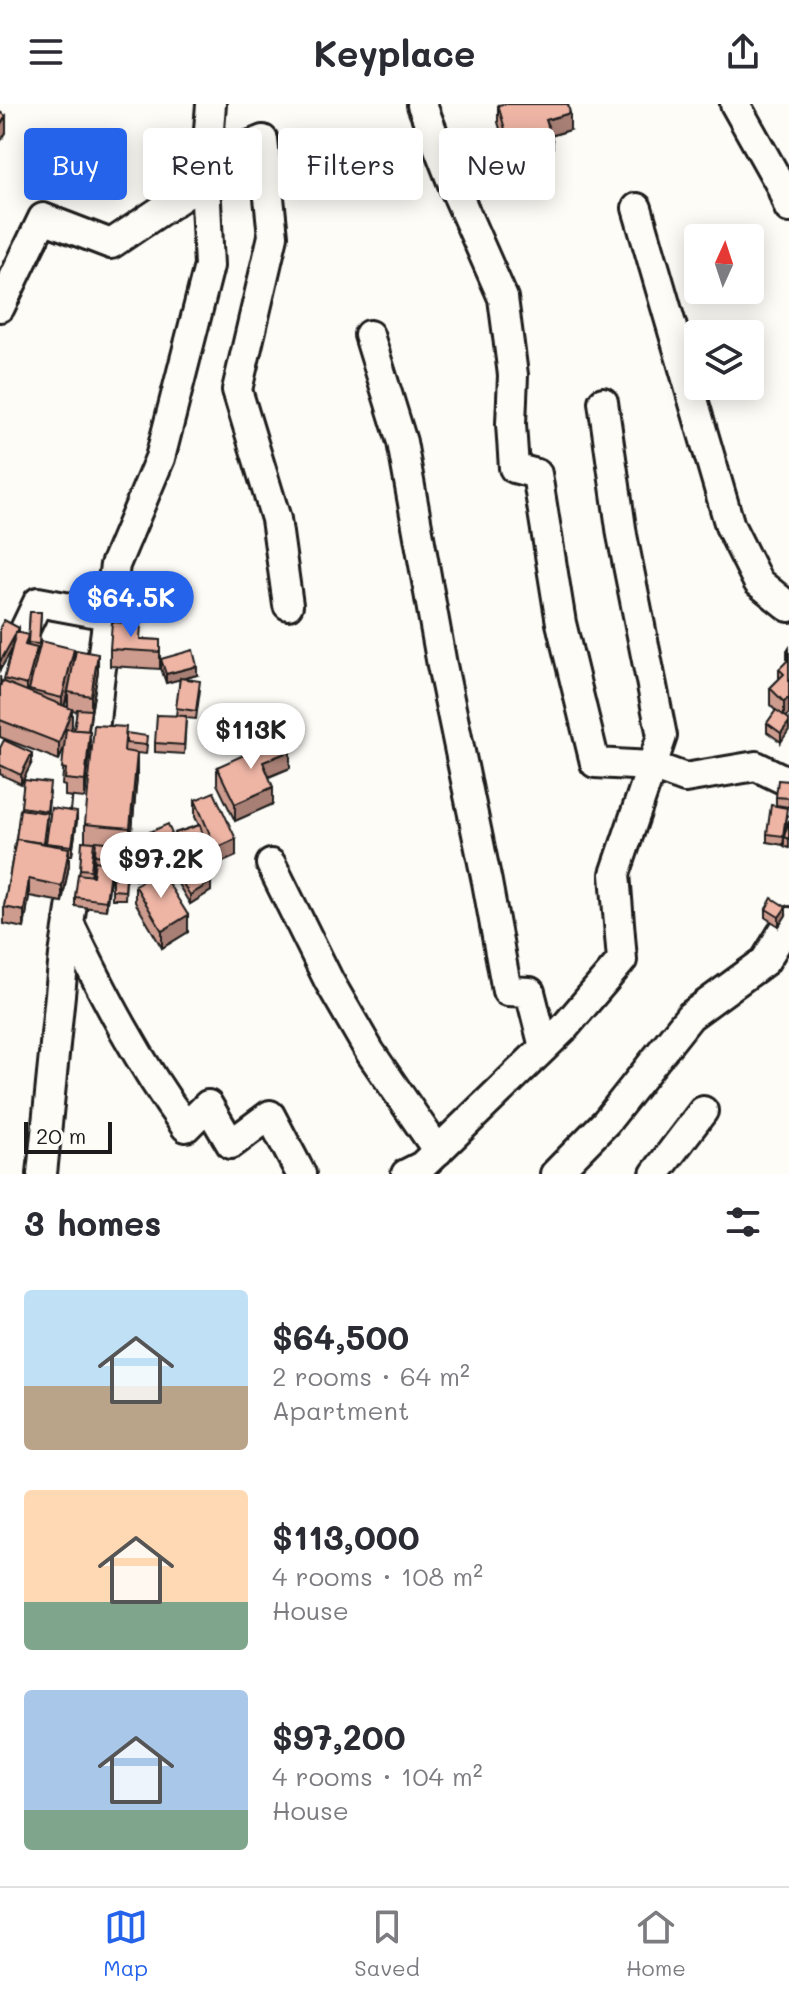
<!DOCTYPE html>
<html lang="en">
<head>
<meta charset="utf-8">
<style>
  :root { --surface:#fff; --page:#f2f2f3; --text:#2b2b33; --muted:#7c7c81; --line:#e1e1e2; --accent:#2563eb }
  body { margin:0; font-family:Mali,sans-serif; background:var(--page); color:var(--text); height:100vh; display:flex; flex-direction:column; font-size:30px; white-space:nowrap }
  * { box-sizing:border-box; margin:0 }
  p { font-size:26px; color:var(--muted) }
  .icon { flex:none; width:44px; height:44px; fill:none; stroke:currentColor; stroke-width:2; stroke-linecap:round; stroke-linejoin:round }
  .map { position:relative; height:1070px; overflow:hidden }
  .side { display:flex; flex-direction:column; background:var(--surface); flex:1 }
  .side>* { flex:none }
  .hud { position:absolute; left:24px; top:24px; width:742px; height:72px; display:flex; gap:16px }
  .needle { width:52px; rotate:3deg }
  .fabs { position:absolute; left:684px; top:120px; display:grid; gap:16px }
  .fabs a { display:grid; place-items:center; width:80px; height:80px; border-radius:8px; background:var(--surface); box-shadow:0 4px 20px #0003; font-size:40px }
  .scale { position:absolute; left:24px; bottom:20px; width:88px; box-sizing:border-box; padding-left:8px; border:4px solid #1c1c1c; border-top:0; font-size:22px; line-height:28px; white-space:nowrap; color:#1c1c1c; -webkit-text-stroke:6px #fdfcf7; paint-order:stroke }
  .price { position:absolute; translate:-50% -68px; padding:0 18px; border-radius:28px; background:#fff; color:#222; font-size:26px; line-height:52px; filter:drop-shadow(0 2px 4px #0008) }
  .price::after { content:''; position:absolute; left:50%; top:48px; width:24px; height:18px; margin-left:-12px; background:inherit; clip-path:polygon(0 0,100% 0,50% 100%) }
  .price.active { background:var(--accent); color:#fff }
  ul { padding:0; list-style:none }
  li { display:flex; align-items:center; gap:24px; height:200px; padding:0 24px }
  li span { display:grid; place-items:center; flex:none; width:224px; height:160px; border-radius:8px; color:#555 }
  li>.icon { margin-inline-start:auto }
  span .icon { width:96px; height:96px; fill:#fffc; stroke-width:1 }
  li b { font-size:34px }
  h2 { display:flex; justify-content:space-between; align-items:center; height:96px; padding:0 24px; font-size:34px }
  .chip { padding:0 28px; border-radius:8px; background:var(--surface); box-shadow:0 4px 20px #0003; font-size:28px; line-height:72px }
  .chip.active { background:var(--accent); color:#fff }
  header { display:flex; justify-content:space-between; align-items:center; height:104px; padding:0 24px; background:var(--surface); font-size:36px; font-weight:800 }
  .dock { display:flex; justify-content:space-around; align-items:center; height:112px; border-top:2px solid var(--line); background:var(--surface); font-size:22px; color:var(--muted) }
  .dock a { display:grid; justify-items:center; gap:4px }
  .dock .active { color:var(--accent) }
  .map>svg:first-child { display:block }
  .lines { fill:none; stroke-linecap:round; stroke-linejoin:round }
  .minor-casing { stroke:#1c1c1c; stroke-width:34 }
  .minor { stroke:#fdfcf7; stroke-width:28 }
  .wall { fill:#cd9c8e; stroke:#1c1c1c; stroke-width:2; fill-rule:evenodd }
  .shaded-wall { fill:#a77f74; stroke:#1c1c1c; stroke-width:2 }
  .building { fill:#eeb5a5; stroke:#1c1c1c; stroke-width:2 }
</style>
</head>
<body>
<header><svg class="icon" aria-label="menu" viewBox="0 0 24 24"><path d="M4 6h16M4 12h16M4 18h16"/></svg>Keyplace<svg class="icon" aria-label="share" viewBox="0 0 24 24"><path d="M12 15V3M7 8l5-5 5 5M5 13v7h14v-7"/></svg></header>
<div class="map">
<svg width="789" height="1070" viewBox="0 0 789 1070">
  <rect width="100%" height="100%" fill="#fdfcf7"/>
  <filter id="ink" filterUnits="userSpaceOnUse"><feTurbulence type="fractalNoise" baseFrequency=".0125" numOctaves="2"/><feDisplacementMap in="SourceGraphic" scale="16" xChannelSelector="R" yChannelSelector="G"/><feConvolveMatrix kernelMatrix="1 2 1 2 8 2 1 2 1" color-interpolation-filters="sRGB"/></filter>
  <g filter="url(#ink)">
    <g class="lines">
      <g class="minor-casing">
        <g id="minor">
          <path d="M 735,0 L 781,82 L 789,104"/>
          <path d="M 422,1 L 454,83 L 503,194 L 513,271 L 511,320 L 514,364 L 537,370 L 561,519 L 595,659 L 652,662 L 685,674 L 756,662 L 789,678"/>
          <path d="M 206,60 L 263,36 L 273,132 L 237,286 L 276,415 L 288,501"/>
          <path d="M 637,104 L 730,422 L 758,478 L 789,503"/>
          <path d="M 0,203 L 43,114 L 111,140 L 205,77 L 211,0"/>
          <path d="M 369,231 L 402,338 L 442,561 L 487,778 L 507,887 L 530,888 L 544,943"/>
          <path d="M 0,588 L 15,546 L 38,498 L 108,511"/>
          <path d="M 271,760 L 329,877 L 370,948 L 438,1047"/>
          <path d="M 69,819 C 103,890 139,959 186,1023 L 208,1001 L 231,1040 L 270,1011 L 301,1070"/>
          <path d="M 42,1070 L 64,851 L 86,708 L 99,578 L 115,461 L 160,354 L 209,162 L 205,77"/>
          <path d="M 406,1070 L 422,1062 L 564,924 L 622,856 L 615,770 L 662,632 L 622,431 L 603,298"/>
          <path d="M 555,1070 L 606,1018 L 690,912 L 765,857 L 789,818"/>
          <path d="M 655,1070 L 703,1007"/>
        </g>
      </g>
      <use href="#minor" class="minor"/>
    </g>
    <g class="wall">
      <path d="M 498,1 L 570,26 L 551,32 L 553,55 L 512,66 L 498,18 Z"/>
      <path d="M 30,508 L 41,508 L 39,545 L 74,554 L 98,567 L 91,609 L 89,627 L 90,644 L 85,694 L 65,692 L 65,682 L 62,681 L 65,642 L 59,656 L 0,633 L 0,572 L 1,580 L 4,578 L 12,545 L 0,566 L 19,529 L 28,542 ZM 68,589 L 68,603 L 65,602 ZM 72,606 L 77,607 L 74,626 L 71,626 L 72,622 Z"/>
      <path d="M 141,535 L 160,536 L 160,565 L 110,562 L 110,545 Z"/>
      <path d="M 789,544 L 789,610 L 786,613 L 781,638 L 767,628 L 767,619 L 776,607 L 770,601 L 770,584 L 779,575 L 779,565 L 787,558 L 787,547 Z"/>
      <path d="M 161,555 L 197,571 L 183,575 L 200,586 L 196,615 L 186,614 L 184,650 L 155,648 L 155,639 L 176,612 L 180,575 L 166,579 L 161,564 Z"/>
      <path d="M 126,629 L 147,641 L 146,650 L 137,649 L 137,673 L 130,748 L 128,748 L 127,768 L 111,767 L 106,806 L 75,802 L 75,793 L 85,737 L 85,720 ZM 94,745 L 95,745 L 93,772 L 91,772 ZM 105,746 L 108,746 L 106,759 L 104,759 Z"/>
      <path d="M 0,644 L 32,658 L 21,680 L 0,670 Z"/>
      <path d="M 217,663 L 290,664 L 269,673 L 273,700 L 235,717 L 217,680 Z"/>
      <path d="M 24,676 L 50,688 L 44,740 L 46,740 L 51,704 L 77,716 L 72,751 L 69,751 L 69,761 L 62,798 L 29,792 L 24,824 L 4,820 L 4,803 L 21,705 Z"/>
      <path d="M 789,677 L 789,703 L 776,701 L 776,693 Z"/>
      <path d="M 195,696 L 236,752 L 216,761 L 212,753 L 213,763 L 203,766 L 211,787 L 190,800 L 178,780 L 178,773 L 167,777 L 188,828 L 162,844 L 135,798 L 135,781 L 164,772 L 150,737 L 150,728 L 175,737 L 175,729 L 199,721 L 195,713 ZM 187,752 L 190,764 L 184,768 L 181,754 Z"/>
      <path d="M 787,712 L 783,741 L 767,738 L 767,730 Z"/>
      <path d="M 789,716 L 789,744 L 784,742 L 784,733 Z"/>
      <path d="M 112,774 L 126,774 L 125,795 L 112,795 Z"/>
      <path d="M 766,805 L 786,811 L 779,822 L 766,814 Z"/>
    </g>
    <g class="shaded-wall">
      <path d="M 570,9 L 570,26 L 546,33 L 546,16 Z"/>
      <path d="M 6,12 L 6,29 L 0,38 L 0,21 Z"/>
      <path d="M 553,38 L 553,55 L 512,66 L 512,49 Z"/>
      <path d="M 19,524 L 19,533 L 0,566 L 0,558 Z"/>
      <path d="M 37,544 L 37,561 L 29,586 L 27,598 L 27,581 Z"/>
      <path d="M 74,545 L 74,562 L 62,611 L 62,594 Z"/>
      <path d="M 98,550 L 98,567 L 91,609 L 87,638 L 91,607 L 91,592 Z"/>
      <path d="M 197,562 L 197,571 L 166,579 L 166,570 Z"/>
      <path d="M 789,593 L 789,610 L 784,615 L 784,598 Z"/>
      <path d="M 72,605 L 72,622 L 59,656 L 59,639 Z"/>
      <path d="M 789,618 L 789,626 L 781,638 L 781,629 Z"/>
      <path d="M 90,627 L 90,644 L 85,694 L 85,677 Z"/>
      <path d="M 290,647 L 290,664 L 263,675 L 263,658 Z"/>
      <path d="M 32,649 L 32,658 L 21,680 L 21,671 Z"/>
      <path d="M 137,649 L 137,673 L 130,748 L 130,724 Z"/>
      <path d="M 273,683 L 273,700 L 235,717 L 235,700 Z"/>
      <path d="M 77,708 L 77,716 L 72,751 L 72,742 Z"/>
      <path d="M 236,735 L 236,752 L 216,761 L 216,744 Z"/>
      <path d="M 205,738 L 205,746 L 187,746 L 187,752 L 180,754 L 180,745 Z"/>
      <path d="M 69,744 L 69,761 L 62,798 L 62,782 Z"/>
      <path d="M 213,754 L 213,763 L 191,769 L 191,760 Z"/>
      <path d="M 111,760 L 111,769 L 106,806 L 106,797 Z"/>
      <path d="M 153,761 L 153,770 L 135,776 L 135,767 Z"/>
      <path d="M 184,762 L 184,770 L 166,778 L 166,769 Z"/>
      <path d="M 29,775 L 29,792 L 24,824 L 24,807 Z"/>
      <path d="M 211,778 L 211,787 L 190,800 L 190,791 Z"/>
      <path d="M 786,803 L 786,811 L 779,822 L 779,813 Z"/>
      <path d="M 188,811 L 188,828 L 162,844 L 162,827 Z"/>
    </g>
    <g class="building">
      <path d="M 503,0 L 568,0 L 570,9 L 546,16 L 553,38 L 512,49 L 498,1 Z"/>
      <path d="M 0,8 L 6,12 L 0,21 Z"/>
      <path d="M 30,508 L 41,508 L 39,540 L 28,539 Z"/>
      <path d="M 4,516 L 19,524 L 0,558 L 0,523 Z"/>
      <path d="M 112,518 L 141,520 L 140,535 L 160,536 L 160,548 L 110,545 Z"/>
      <path d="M 16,528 L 28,531 L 25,541 L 37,544 L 27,581 L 4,575 Z"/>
      <path d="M 41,537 L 74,545 L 62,594 L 29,586 Z"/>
      <path d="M 76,546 L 98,550 L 91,592 L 68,588 Z"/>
      <path d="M 193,546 L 197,562 L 166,570 L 161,555 Z"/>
      <path d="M 789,555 L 789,593 L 784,598 L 770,584 L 784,570 L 779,565 Z"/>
      <path d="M 180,574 L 200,577 L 196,607 L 176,604 Z"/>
      <path d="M 2,577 L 72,605 L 59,639 L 0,616 L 0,583 Z"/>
      <path d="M 77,605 L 91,606 L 88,627 L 74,626 Z"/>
      <path d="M 776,606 L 789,615 L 789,618 L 781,629 L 767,619 Z"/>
      <path d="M 157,611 L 186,612 L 184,641 L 155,639 Z"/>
      <path d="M 94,621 L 126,623 L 124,647 L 137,649 L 130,724 L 85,720 Z"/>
      <path d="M 66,625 L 90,627 L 85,677 L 65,675 L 66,665 L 62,664 Z"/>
      <path d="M 126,629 L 147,632 L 146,641 L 126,639 Z"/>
      <path d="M 284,633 L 290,647 L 263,658 L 273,683 L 235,700 L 217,663 Z"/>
      <path d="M 4,636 L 32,649 L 21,671 L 0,661 L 0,644 Z"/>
      <path d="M 24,676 L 50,679 L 47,707 L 21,703 Z"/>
      <path d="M 778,676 L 789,677 L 789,694 L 776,693 Z"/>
      <path d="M 214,688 L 236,735 L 216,744 L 195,696 Z"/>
      <path d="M 771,701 L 787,704 L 783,732 L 767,730 Z"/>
      <path d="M 51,704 L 77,708 L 72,742 L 46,739 Z"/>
      <path d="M 20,705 L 47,709 L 43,739 L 16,735 Z"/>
      <path d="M 789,716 L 789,735 L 784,733 Z"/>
      <path d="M 168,720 L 184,762 L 166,769 L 150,728 Z"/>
      <path d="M 200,721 L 205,738 L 180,745 L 175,729 Z"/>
      <path d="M 16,735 L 69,744 L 62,782 L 29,775 L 24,807 L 4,803 Z"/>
      <path d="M 143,735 L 153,761 L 135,767 Z"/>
      <path d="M 82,737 L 94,738 L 91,766 L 80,765 Z"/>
      <path d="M 96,737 L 105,738 L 104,752 L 95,751 Z"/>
      <path d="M 209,739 L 213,754 L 191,760 L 187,746 Z"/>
      <path d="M 108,742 L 128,744 L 127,760 L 106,758 Z"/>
      <path d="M 95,757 L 111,760 L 106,797 L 75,793 L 78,770 L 93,772 Z"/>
      <path d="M 199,759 L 211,778 L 190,791 L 178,772 Z"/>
      <path d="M 160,766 L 188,811 L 162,827 L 135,781 Z"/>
      <path d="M 112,774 L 126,774 L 125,787 L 112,786 Z"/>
      <path d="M 772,794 L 786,803 L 779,813 L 766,805 Z"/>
    </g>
  </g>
</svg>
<div class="fabs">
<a><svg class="needle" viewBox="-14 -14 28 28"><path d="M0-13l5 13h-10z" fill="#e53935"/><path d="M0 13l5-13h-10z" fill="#7c7c81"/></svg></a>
<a><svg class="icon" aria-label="layers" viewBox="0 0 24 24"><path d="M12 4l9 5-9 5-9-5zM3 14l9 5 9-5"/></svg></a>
</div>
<div class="scale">20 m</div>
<b class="price active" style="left:131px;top:535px">$64.5K</b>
<b class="price" style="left:251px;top:667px">$113K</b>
<b class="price" style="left:161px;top:796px">$97.2K</b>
<div class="hud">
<a class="chip active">Buy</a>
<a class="chip">Rent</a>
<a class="chip">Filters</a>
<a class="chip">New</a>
</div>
</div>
<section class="side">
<h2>3 homes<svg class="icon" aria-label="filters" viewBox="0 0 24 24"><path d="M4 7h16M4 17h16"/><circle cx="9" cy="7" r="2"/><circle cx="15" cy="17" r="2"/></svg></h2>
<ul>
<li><span style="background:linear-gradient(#bfe0f5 60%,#b9a48a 0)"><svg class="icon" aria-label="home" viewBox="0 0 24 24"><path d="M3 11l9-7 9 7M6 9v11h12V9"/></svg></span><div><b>$64,500</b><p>2 rooms · 64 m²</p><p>Apartment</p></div></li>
<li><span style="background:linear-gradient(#ffd9b3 70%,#7fa58c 0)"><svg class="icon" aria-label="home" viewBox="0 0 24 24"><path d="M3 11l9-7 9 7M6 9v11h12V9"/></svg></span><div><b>$113,000</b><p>4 rooms · 108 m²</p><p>House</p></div></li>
<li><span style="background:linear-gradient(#a9c7e8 75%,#7fa58c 0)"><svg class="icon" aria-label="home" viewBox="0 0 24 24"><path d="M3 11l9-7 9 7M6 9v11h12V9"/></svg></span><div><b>$97,200</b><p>4 rooms · 104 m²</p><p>House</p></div></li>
</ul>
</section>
<nav class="dock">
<a class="active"><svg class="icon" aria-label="map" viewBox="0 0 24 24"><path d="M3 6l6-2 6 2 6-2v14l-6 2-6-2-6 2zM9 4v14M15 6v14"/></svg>Map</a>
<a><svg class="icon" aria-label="saved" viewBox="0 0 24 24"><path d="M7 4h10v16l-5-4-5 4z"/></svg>Saved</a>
<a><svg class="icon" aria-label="home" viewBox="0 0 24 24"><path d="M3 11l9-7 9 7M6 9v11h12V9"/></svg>Home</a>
</nav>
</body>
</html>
